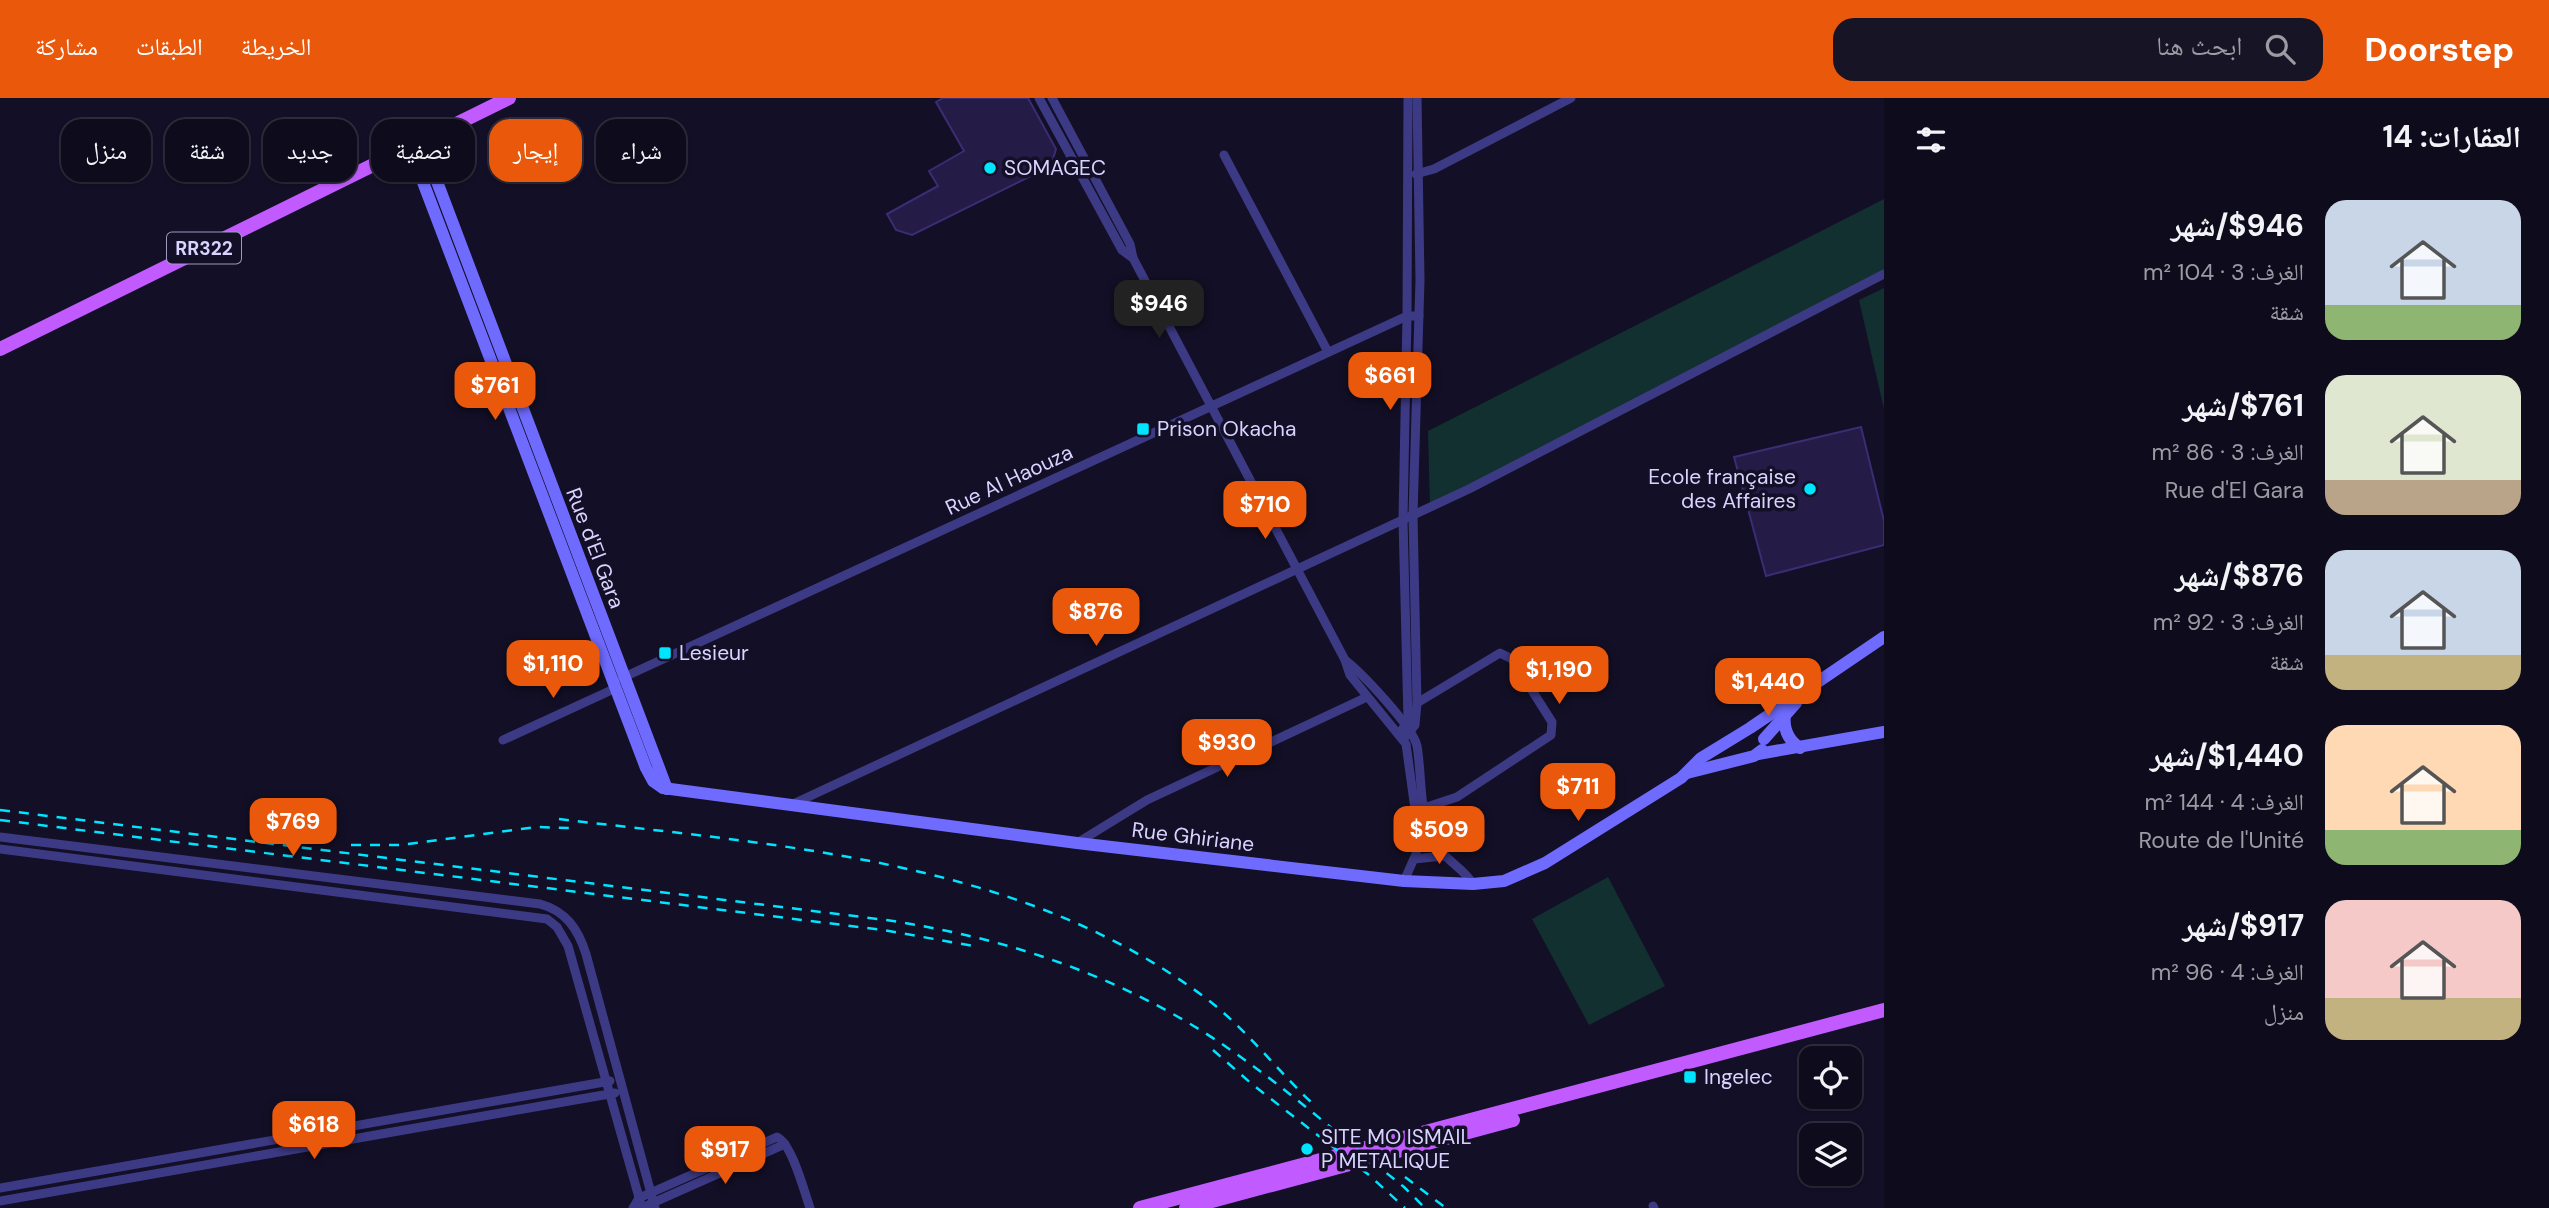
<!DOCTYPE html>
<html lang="ar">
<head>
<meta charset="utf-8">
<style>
  :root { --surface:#0e0b1c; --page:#171425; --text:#f1f3f6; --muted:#9b9ba3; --line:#2e2b3b; --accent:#ea580c }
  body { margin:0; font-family:"DM Sans","Noto Naskh Arabic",sans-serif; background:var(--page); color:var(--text); direction:rtl; height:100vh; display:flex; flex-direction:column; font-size:26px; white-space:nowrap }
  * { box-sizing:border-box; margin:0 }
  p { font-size:23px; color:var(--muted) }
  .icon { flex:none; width:38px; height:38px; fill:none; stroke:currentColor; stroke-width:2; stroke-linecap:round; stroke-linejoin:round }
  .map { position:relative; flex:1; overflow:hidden; direction:ltr }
  .details { display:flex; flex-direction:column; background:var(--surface); width:665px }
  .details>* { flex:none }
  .top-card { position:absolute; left:21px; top:21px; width:665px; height:63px; direction:rtl; display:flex; gap:14px }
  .buttons { position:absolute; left:1799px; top:948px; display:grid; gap:14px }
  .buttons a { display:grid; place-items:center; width:63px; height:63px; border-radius:14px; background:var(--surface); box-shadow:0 2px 5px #0004,0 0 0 2px var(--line); font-size:35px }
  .price { position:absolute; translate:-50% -60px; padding:0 16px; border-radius:14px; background:var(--accent); color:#fff; font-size:23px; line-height:46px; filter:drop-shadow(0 2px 4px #0008) }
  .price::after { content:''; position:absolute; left:50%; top:42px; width:21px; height:16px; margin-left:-10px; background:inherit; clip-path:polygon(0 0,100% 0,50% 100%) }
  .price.selected { background:#222; color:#fff }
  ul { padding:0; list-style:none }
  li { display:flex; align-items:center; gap:21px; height:175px; padding:0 28px }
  li span { display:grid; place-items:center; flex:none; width:196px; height:140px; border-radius:21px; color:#555 }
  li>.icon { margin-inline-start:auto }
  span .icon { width:84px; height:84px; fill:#fffc; stroke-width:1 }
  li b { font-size:30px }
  h2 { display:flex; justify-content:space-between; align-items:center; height:84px; padding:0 28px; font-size:30px }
  .pill { padding:0 24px; border-radius:21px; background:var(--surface); box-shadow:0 2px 5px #0004,0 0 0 2px var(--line); font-size:24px; line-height:63px }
  .pill.selected { background:var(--accent); color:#fff }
  header { display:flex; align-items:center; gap:42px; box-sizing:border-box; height:98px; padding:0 35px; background:var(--accent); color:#fff }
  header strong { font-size:33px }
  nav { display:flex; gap:38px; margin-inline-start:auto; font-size:24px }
  .search { width:490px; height:63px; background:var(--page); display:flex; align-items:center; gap:18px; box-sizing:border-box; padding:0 24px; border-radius:21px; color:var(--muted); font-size:26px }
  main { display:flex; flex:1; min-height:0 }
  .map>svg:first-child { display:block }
  .green { fill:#12302f }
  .building { fill:#241b47; stroke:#3b2d73; stroke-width:2 }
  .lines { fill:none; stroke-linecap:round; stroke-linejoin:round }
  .street { stroke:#3d3a85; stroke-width:9 }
  .secondary { stroke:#6f6bff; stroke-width:12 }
  .primary { stroke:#c25bff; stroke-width:14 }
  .rail { stroke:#00e5ff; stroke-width:2.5; stroke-dasharray:10 9; stroke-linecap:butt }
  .poi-dot { fill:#00e5ff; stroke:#130f26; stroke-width:2.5 }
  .labels { text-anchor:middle; stroke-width:7; stroke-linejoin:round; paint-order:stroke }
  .shield { fill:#130f26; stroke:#9e99be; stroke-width:2 }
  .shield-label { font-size:19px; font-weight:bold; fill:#d9d4ff }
  .poi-label { font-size:21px; fill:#d9d4ff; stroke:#130f26; text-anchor:start }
  .street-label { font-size:21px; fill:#d9d4ff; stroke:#130f26 }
</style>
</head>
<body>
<header>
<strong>Doorstep</strong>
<div class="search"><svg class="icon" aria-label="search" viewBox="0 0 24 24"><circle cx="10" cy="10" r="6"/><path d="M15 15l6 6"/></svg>ابحث هنا</div>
<nav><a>الخريطة</a><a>الطبقات</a><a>مشاركة</a></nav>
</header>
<main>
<section class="details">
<h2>العقارات: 14<svg class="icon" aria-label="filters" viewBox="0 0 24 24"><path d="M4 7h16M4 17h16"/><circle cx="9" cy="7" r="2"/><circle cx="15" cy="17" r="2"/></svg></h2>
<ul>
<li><span style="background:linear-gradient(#c9d6e8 75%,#8fb573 0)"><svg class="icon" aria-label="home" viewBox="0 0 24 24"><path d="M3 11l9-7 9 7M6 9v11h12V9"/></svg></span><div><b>$946/شهر</b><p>الغرف: 3 · 104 m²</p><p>شقة</p></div></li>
<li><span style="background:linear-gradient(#dfe7d0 75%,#b9a48a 0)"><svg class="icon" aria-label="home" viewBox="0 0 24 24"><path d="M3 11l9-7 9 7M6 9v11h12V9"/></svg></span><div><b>$761/شهر</b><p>الغرف: 3 · 86 m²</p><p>Rue d'El Gara</p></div></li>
<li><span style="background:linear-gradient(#c9d6e8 75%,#c2b280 0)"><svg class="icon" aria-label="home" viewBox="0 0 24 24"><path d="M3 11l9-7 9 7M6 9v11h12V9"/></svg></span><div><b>$876/شهر</b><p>الغرف: 3 · 92 m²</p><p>شقة</p></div></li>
<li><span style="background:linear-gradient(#ffd9b3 75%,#8fb573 0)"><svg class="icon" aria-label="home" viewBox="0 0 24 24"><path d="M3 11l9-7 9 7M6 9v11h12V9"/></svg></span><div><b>$1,440/شهر</b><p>الغرف: 4 · 144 m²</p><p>Route de l'Unité</p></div></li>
<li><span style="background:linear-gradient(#f6c9c9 70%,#c2b280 0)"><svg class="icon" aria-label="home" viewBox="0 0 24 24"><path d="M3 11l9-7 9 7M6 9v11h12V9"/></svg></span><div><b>$917/شهر</b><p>الغرف: 4 · 96 m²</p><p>منزل</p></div></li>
</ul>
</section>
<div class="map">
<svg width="1884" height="1110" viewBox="0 0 1884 1110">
  <rect width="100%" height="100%" fill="#130f26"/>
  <g class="green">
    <path d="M 1884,101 L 1884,177 L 1430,409 L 1428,333 Z"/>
    <path d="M 1884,190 L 1884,311 L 1859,202 Z"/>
    <path d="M 1608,779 L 1665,888 L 1589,927 L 1532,821 Z"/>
  </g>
  <g class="building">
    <path d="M 943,0 L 1028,0 L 1056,51 L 1051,68 L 912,137 L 896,132 L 887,116 L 938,88 L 929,73 L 964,53 L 936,4 Z"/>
    <path d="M 1861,329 L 1884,423 L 1884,447 L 1766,478 L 1734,359 Z"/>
  </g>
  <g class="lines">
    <g class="street">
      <path d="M 1039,0 L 1122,152 L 1133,160"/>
      <path d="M 1052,0 L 1130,146 L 1133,160 L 1345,562 L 1350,577 L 1406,646 L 1419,740 L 1416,756 L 1404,783"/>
      <path d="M 1224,57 L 1328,254"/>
      <path d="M 1416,76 L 1434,71 L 1571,0"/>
      <path d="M 1345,562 C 1362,575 1413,629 1417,648 C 1422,677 1419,711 1431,738 C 1440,760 1462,768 1473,786"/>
      <path d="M 622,580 L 1407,218 L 1419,218"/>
      <path d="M 1417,605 L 1500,555 L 1512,561 L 1552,624 L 1551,637 L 1457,699 L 1424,710"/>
      <path d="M 1400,635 L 1408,622 L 1403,422 L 1407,218 L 1408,0"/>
      <path d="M 1404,640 L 1415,627 L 1417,605 L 1413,417 L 1420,182 L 1417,0"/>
      <path d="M 503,642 L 616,590"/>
      <path d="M 793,706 L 1469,391 L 1884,176"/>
      <path d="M 0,739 L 540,806 C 566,813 578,831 586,856 L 655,1110"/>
      <path d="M 1077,745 L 1147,702 L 1367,599"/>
      <path d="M 0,751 L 547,821 L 557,829 L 568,848 L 642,1110"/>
      <path d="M 1414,761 L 1444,758"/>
      <path d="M 0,1090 L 610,983"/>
      <path d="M 0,1103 L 615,995"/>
      <path d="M 648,1107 L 785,1046"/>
      <path d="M 1653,1108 L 1654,1110"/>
      <path d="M 633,1110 L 639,1100 L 777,1039 C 792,1046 804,1093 810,1110"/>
    </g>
    <g class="secondary">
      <path d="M 422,44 L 667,691"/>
      <path d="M 410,50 L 646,670 L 653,683 L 663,690 L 1077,745 L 1404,783 L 1473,786 L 1504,783 L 1545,765 L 1681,680 L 1701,660 L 1750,630 L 1884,539"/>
      <path d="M 1785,616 C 1783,631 1788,642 1800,650"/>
      <path d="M 1764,641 L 1796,605"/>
      <path d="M 1758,656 L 1884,634"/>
      <path d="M 1687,675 L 1754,658 L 1762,652"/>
    </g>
    <g class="primary">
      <path d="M 0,251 L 509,0"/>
      <path d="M 1140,1110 L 1884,912"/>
      <path d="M 1186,1110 L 1513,1022"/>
    </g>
    <g class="rail">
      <path d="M 0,712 L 886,822 C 994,838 1093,869 1187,924 C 1264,969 1334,1034 1404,1089 L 1425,1110"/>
      <path d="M 559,721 C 782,748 1021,761 1207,901 C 1247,932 1276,971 1312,1005"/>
      <path d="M 0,722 L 883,832 L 974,848"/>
      <path d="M 351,747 L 400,747 L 537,729 L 570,730"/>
      <path d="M 1213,952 L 1253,987 L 1369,1077 L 1405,1110"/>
      <path d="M 1405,1079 L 1446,1110"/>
    </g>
  </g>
  <g class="poi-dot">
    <circle cx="990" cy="70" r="7"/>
    <rect x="1136" y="324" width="14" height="14" rx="3.5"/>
    <circle cx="1810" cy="391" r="7"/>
    <rect x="658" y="548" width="14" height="14" rx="3.5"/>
    <rect x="1683" y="972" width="14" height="14" rx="3.5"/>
    <circle cx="1307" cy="1051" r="7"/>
  </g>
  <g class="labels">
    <rect class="shield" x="167" y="134.5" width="74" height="31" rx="5"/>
    <g class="shield-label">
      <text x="204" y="157">RR322</text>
    </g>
    <g class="poi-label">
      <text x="1004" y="77">SOMAGEC</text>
      <text x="1157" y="338">Prison Okacha</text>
      <text x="1796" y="386" text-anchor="end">Ecole française<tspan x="1796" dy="24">des Affaires</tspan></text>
      <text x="679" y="562">Lesieur</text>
      <text x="1704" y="986">Ingelec</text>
      <text x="1321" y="1046">SITE MO ISMAIL<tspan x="1321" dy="24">P METALIQUE</tspan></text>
    </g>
    <g class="street-label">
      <text transform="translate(1009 382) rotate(-25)" y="7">Rue Al Haouza</text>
      <text transform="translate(595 450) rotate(69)" y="7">Rue d'El Gara</text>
      <text transform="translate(1193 739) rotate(7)" y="7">Rue Ghiriane</text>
    </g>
  </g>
</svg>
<div class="buttons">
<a><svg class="icon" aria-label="locate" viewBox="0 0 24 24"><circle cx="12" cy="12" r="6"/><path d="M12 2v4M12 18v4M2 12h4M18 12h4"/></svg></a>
<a><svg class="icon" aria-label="layers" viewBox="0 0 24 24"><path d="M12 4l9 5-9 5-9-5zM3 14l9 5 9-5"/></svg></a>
</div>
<b class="price selected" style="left:1159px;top:242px">$946</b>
<b class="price" style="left:1390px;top:314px">$661</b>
<b class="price" style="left:495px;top:324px">$761</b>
<b class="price" style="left:1265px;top:443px">$710</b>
<b class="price" style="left:1096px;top:550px">$876</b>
<b class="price" style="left:553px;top:602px">$1,110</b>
<b class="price" style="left:1559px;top:608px">$1,190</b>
<b class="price" style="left:1768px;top:620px">$1,440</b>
<b class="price" style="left:1227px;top:681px">$930</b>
<b class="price" style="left:1578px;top:725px">$711</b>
<b class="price" style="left:293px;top:760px">$769</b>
<b class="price" style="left:1439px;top:768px">$509</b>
<b class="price" style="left:314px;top:1063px">$618</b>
<b class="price" style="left:725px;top:1088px">$917</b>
<div class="top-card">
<a class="pill">شراء</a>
<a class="pill selected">إيجار</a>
<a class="pill">تصفية</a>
<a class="pill">جديد</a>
<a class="pill">شقة</a>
<a class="pill">منزل</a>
</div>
</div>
</main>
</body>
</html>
